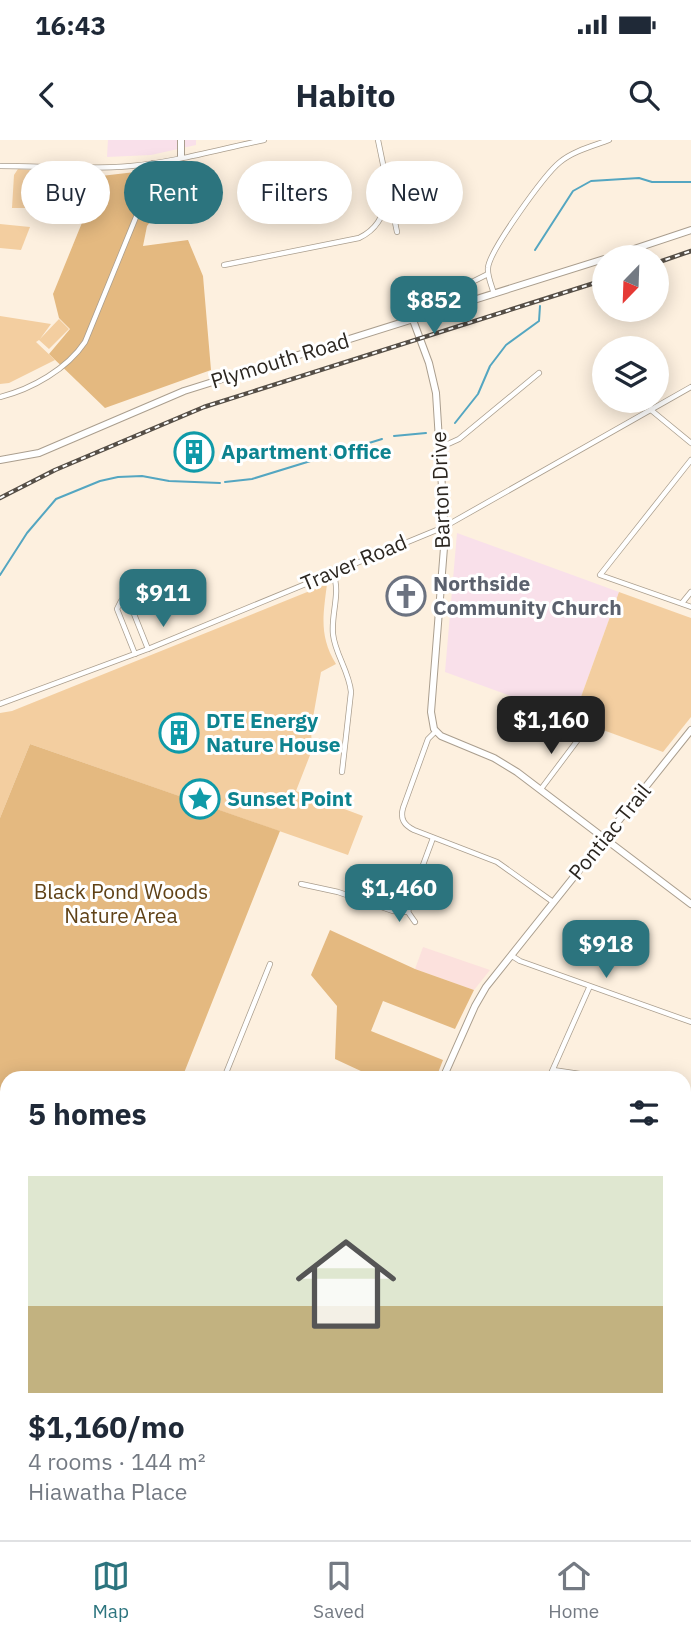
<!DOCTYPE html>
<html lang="en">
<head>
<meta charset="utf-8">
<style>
  :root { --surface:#fff; --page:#f2f2f3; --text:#1f2937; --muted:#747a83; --line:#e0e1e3; --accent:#2c747e }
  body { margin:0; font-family:"IBM Plex Sans",sans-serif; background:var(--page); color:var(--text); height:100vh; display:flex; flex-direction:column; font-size:26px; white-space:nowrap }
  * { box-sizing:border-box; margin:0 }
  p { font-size:23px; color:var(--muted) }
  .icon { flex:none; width:38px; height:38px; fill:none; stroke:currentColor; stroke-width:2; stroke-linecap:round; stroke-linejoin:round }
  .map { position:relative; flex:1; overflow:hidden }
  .drawer { position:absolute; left:0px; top:931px; width:691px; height:469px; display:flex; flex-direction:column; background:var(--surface); border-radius:21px 21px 0 0; box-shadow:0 4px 18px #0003 }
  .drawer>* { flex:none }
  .hud { position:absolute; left:21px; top:21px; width:649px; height:63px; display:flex; gap:14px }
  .needle { width:46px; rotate:203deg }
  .controls { position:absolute; left:592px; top:105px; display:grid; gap:14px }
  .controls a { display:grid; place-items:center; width:77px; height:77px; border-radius:50%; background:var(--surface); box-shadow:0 4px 18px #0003; font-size:35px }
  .price { position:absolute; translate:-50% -60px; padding:0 16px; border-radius:14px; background:var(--accent); color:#fff; font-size:23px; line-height:46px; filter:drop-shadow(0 2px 4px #0008) }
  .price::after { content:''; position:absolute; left:50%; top:42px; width:21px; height:16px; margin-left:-10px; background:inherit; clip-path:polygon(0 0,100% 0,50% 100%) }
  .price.active { background:#222; color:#fff }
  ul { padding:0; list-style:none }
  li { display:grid; align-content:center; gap:14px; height:371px; padding:0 28px }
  li span { display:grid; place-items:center; height:217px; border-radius:0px; color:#555 }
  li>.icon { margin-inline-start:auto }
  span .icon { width:126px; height:126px; fill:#fffc; stroke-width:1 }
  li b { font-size:30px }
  h2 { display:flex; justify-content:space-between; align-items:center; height:84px; padding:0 28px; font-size:30px }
  .tag { padding:0 24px; border-radius:32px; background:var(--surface); box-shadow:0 4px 18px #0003; font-size:24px; line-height:63px }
  .tag.active { background:var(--accent); color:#fff }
  .status { display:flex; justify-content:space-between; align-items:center; height:49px; padding:0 35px; background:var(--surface); direction:ltr }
  .status svg { height:19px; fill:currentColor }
  header { display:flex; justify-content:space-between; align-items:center; height:91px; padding:0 28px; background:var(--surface); font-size:32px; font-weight:800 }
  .tabs { display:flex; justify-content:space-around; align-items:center; height:98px; border-top:2px solid var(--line); background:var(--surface); font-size:19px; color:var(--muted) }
  .tabs a { display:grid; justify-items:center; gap:4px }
  .tabs .active { color:var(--accent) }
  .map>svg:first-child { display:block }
  .industrial { fill:#fce1dd }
  .education { fill:#f9e0ea }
  .green { fill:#f3cea0 }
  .forest { fill:#e4b980 }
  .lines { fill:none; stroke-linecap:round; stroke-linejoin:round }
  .stream { stroke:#54a6c1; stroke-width:2 }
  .street-casing { stroke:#aa9e8e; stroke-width:6 }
  .secondary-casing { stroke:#aa9e8e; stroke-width:8 }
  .street { stroke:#fff; stroke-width:4.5 }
  .secondary { stroke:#fff; stroke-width:6 }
  .rail-casing { stroke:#554e46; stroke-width:4.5 }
  .rail { stroke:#fff; stroke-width:2; stroke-dasharray:5; stroke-linecap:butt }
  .labels { text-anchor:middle; stroke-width:6; stroke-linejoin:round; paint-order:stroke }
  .street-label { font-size:21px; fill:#2b2620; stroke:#fff }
  .culture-label { font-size:21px; font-weight:bold; fill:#0d838f; stroke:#fff; text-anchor:start }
  .worship-label { font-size:21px; font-weight:bold; fill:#5b616d; stroke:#fff; text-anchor:start }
  .park-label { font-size:21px; fill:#604217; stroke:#fff }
</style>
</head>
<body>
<div class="status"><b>16:43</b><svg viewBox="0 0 49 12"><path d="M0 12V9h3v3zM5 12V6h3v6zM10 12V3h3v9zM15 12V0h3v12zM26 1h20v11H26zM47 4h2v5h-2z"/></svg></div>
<header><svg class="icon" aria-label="back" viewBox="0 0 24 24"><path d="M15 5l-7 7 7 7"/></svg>Habito<svg class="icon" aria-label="search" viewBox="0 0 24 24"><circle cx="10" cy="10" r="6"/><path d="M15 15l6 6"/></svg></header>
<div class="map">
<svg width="691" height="1400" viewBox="0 0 691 1400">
  <rect width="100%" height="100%" fill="#fdf0df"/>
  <path class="industrial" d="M 423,807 L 490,830 L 474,850 L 415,829 Z"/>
  <g class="education">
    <path d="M 108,0 L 196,0 L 196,5 L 151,15 L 107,17 Z"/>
    <path d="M 457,393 L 619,452 L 573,579 L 445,532 Z"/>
  </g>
  <g class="green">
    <path d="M 18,29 L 71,34 L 71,41 L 46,59 L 40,68 L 12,68 L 14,35 Z"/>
    <path d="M 0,84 L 30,87 L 21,110 L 0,108 Z"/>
    <path d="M 0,176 L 51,184 L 40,199 L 59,179 L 69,189 L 49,209 L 39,200 L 36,202 L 55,220 L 9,243 L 0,244 Z"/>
    <path d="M 327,444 C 323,476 319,496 336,524 L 321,532 L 311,589 L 312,610 L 296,651 L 363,676 L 348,715 L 30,604 L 0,678 L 0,573 L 12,571 Z"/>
    <path d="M 619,452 L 691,478 L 691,577 L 663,612 L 573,579 Z"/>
    <path d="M 0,987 L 7,990 L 7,1080 L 0,1076 Z"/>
  </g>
  <g class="forest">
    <path d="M 161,29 L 159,70 L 147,86 L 143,106 L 188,100 L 203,136 L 211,230 L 105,268 L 49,214 L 70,189 L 59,178 L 53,154 L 101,36 Z"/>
    <path d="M 30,604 L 280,691 L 182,938 L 7,938 L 7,990 L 0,987 L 0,678 Z"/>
    <path d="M 330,790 L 415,829 L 474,850 L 455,889 L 383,861 L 371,891 L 443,920 L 436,938 L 366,938 L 363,932 L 335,919 L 337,866 L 311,835 Z"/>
    <path d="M 0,1346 L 7,1348 L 7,1393 L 135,1393 L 155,1400 L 0,1400 Z"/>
    <path d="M 684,1368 L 691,1372 L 691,1400 L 593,1400 L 581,1393 L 684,1393 Z"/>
  </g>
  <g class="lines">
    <g class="stream">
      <path d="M 535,110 L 573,51 L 591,41 L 639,38 L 652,42 L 691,42"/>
      <path d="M 455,283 L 478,254 L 490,226 L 506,205 L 539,181 L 540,166"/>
      <path d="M 394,296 L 426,293"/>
      <path d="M 225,342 L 252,339 L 382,299"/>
      <path d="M 0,435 L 27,393 L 56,359 L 100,341 L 118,337 L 142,336 L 169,341 L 220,343"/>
    </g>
    <g class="street-casing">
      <g id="street">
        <path d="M 378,0 L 397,92"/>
        <path d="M 0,26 C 44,26 87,30 131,26 C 176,22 220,9 264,0"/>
        <path d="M 224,125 L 359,98 C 378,89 382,76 389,57"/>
        <path d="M 410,149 L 460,148 L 488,134"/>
        <path d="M 494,154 C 492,146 487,136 488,128 C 489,111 545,34 560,22 C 573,11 593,6 609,0"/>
        <path d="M 0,257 C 32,249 67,229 85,202 L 145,55 L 153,23"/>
        <path d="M 651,270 L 691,303"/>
        <path d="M 440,305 L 448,304 L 459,299 L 539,233"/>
        <path d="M 691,320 L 600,435 L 691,467"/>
        <path d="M 333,433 C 341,453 331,473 333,494 C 335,514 349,531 351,552 L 342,632"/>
        <path d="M 682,463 L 691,452"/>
        <path d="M 135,514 L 117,469 L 121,461 L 130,464 L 148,509"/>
        <path d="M 0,564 L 148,509 L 444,387 L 691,247"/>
        <path d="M 436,591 L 428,599 L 403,668 C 400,679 404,685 414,690 L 497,722 L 553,762"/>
        <path d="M 541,649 L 580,597"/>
        <path d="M 301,744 L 338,752 L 393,771 L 408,772 L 413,752 L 433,698"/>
        <path d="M 408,772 L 415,782"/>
        <path d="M 512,816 L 520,821 L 691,882"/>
        <path d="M 553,930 L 607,938"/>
        <path d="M 224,938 L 270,824"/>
        <path d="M 549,938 L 589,848"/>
        <path d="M 684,962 L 691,965"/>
        <path d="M 684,1092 L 691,1097"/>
        <path d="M 0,1130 L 7,1121"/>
        <path d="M 684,1232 L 691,1238"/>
        <path d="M 684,1321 L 691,1325"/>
        <path d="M 0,1322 L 7,1332"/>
        <path d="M 259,1393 L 277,1400"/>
        <path d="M 286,1393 L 304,1400"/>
        <path d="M 501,1393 L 511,1400"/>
        <path d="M 332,1400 L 335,1393"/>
      </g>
    </g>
    <g class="secondary-casing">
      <g id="secondary">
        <path d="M 181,17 L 181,0"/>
        <path d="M 610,117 L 691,90"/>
        <path d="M 413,180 L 429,223 L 436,253 L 445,395 L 431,572 L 434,589 L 441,596 L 494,618 L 517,632 L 691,764"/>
        <path d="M 0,320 L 39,313 L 184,251 L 604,119"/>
        <path d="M 443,938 L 475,866 L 486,847 L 691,590"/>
        <path d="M 237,1400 L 240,1393"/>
      </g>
    </g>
    <use href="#street" class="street"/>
    <use href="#secondary" class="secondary"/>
    <g class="rail-casing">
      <g id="rail">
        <path d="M 656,123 L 691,111"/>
        <path d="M 0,358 L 55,330 L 204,267 L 604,140"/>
      </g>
    </g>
    <use href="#rail" class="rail"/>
  </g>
  <defs>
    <g id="building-ring" transform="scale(2.0125)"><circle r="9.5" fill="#fff" stroke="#0f9aa8" stroke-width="1.5"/><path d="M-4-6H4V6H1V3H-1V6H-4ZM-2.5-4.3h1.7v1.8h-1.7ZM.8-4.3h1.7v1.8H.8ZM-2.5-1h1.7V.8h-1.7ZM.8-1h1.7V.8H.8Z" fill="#0f9aa8"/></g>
    <g id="church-ring" transform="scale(2.0125)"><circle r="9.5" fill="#fff" stroke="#6b7280" stroke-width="1.5"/><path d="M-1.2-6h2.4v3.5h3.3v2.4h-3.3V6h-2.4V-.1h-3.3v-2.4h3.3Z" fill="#6b7280"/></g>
    <g id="sight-ring" transform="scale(2.0125)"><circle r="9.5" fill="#fff" stroke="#0f9aa8" stroke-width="1.5"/><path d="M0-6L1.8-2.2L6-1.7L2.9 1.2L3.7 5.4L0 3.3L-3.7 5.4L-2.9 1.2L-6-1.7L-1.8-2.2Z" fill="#0f9aa8"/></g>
  </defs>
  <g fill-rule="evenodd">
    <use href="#building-ring" x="194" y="312"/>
    <use href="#church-ring" x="406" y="456"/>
    <use href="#building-ring" x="179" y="593"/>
    <use href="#sight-ring" x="200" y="659"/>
  </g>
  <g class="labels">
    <g class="street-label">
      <text transform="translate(280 221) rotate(-17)" y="7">Plymouth Road</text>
      <text transform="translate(441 350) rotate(-92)" y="7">Barton Drive</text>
      <text transform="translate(354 423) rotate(-23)" y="7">Traver Road</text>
      <text transform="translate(610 692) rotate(-51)" y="7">Pontiac Trail</text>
    </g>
    <g class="culture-label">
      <text x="221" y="319">Apartment Office</text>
      <text x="206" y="588">DTE Energy<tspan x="206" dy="24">Nature House</tspan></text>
      <text x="227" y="666">Sunset Point</text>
    </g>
    <g class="worship-label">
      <text x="433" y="451">Northside<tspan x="433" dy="24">Community Church</tspan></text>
    </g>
    <g class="park-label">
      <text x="121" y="759">Black Pond Woods<tspan x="121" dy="24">Nature Area</tspan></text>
    </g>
  </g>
</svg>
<div class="controls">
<a><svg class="needle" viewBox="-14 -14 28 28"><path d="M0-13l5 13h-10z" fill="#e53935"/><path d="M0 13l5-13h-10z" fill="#747a83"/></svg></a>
<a><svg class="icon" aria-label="layers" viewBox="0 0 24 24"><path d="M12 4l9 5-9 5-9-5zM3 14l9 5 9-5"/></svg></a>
</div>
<b class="price" style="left:434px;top:196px">$852</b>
<b class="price" style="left:163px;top:489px">$911</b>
<b class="price active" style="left:551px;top:616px">$1,160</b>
<b class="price" style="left:399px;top:784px">$1,460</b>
<b class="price" style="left:606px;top:840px">$918</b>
<div class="hud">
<a class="tag">Buy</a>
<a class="tag active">Rent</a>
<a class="tag">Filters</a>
<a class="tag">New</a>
</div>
<section class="drawer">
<h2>5 homes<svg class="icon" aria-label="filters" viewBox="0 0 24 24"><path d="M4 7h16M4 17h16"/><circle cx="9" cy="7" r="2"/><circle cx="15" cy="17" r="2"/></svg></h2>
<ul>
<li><span style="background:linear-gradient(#dfe7d0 60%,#c2b280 0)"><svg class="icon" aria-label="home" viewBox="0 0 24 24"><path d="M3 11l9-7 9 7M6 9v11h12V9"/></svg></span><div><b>$1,160/mo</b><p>4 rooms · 144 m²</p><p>Hiawatha Place</p></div></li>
</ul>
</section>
</div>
<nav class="tabs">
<a class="active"><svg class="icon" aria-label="map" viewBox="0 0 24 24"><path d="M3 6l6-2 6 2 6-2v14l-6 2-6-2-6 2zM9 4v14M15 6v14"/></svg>Map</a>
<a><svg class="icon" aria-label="saved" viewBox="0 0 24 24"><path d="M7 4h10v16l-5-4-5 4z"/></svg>Saved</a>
<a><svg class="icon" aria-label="home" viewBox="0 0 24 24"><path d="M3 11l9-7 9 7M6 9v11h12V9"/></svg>Home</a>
</nav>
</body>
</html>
